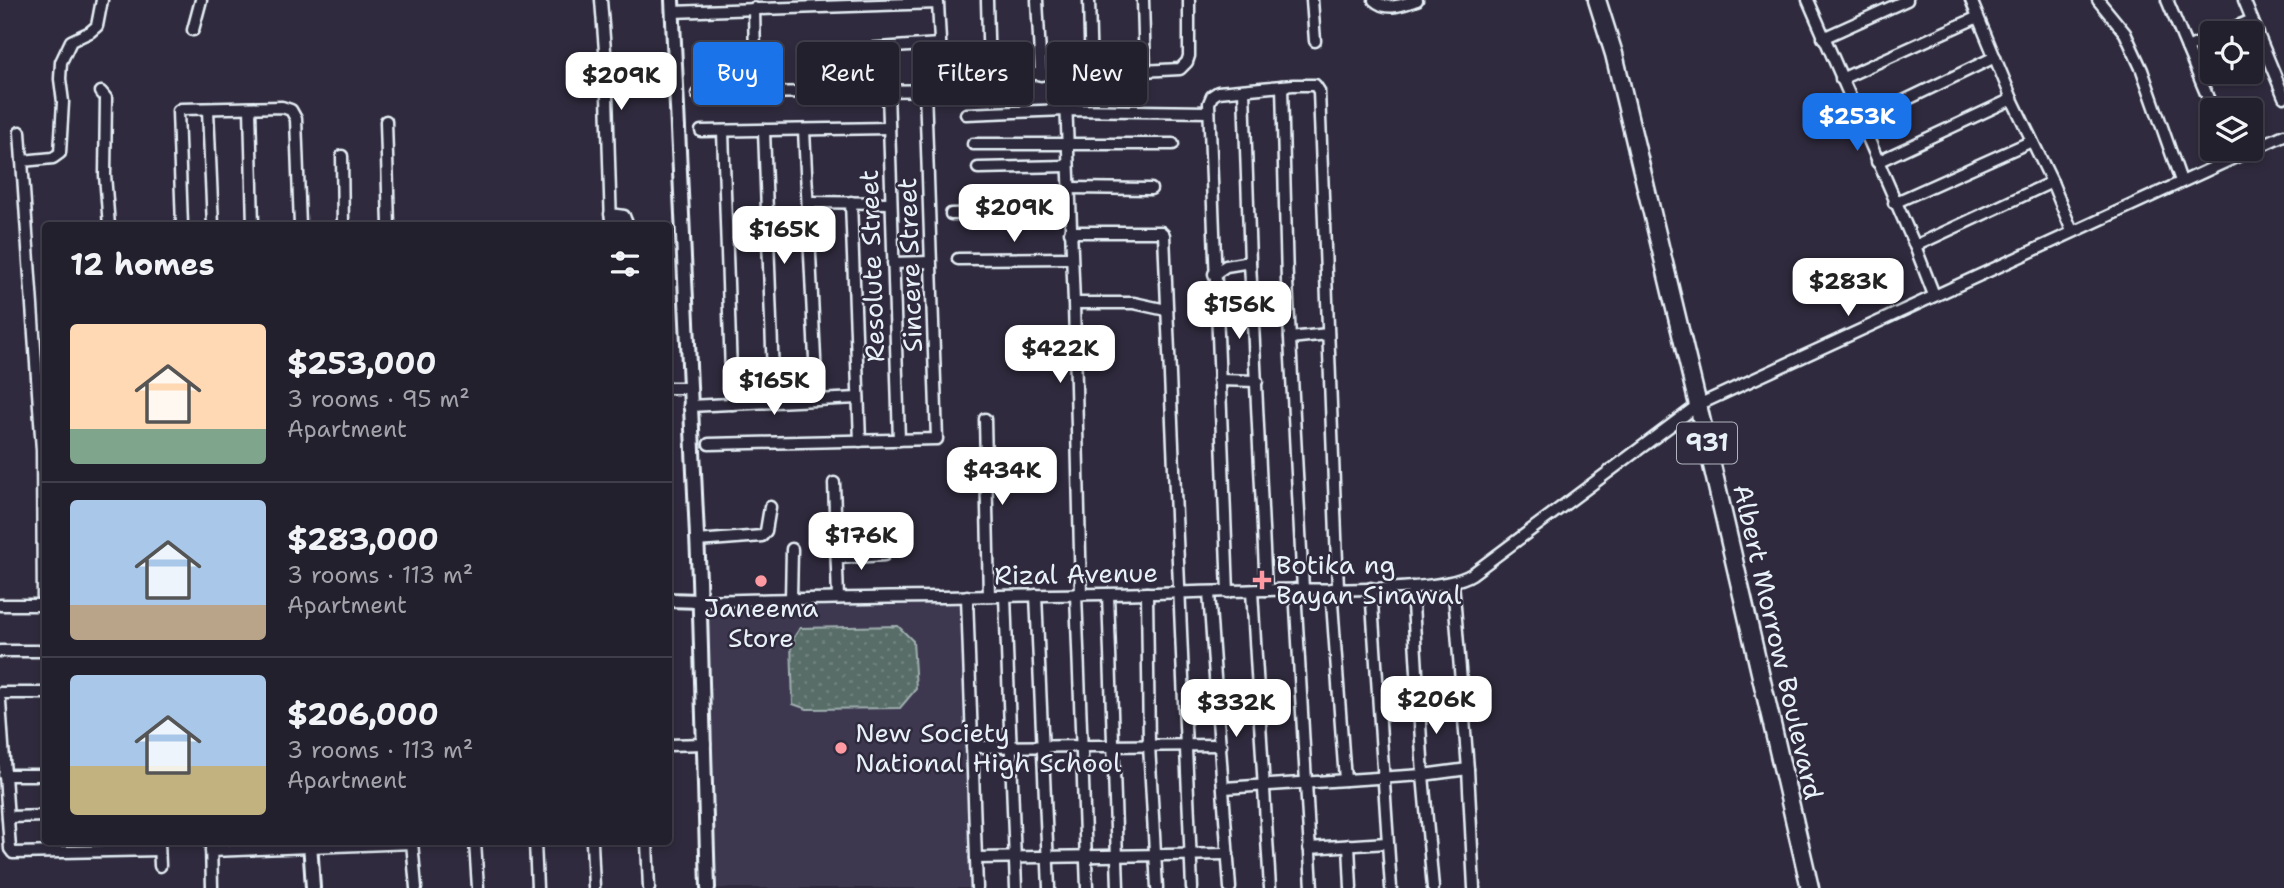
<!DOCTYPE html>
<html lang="en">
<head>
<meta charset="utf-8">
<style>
  :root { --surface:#23202e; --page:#2f2d3a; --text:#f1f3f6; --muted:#a3a3aa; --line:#403e4a; --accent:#1a73e8 }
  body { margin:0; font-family:"Shantell Sans",sans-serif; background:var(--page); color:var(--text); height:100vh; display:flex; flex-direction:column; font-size:26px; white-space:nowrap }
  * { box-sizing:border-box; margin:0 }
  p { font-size:23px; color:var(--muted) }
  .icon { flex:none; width:38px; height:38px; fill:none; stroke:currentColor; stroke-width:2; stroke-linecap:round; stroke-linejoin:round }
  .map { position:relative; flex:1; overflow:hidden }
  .details { position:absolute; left:42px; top:222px; width:630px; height:623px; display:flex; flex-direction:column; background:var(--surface); border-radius:7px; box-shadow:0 4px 10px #0003,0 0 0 2px var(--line) }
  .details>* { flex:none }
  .hud { position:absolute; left:693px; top:42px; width:665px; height:63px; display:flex; gap:14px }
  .tools { position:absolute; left:2200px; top:21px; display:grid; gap:14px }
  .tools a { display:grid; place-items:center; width:63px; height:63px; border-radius:7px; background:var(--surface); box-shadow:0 4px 10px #0003,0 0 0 2px var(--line); font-size:35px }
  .price { position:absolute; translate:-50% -60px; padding:0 16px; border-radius:14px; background:#fff; color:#222; font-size:23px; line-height:46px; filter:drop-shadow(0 2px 4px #0008) }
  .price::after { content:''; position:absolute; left:50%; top:42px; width:21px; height:16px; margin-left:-10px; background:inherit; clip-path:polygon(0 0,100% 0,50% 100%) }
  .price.on { background:var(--accent); color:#fff }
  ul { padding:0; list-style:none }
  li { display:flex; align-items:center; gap:21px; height:175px; padding:0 28px }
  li+li { border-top:2px solid var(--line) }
  li span { display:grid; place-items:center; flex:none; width:196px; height:140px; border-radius:7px; color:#555 }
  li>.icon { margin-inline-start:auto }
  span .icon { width:84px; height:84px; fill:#fffc; stroke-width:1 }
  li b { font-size:30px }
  h2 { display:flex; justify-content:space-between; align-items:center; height:84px; padding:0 28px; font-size:30px }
  .chip { padding:0 24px; border-radius:7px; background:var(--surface); box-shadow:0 4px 10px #0003,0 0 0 2px var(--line); font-size:24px; line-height:63px }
  .chip.on { background:var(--accent); color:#fff }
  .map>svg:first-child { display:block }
  .built { fill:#3d394f }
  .park { fill:url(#park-dots); stroke:#a0afb0; stroke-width:2 }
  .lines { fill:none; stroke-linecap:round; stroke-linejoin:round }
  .minor-casing { stroke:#e8f1f8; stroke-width:15 }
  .tertiary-casing { stroke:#e8f1f8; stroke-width:18 }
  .primary-casing { stroke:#e8f1f8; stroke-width:21 }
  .minor { stroke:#2f2a3d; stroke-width:10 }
  .tertiary { stroke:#2f2a3d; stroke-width:12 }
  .primary { stroke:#2f2a3d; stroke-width:16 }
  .poi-dot { fill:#ff9aa2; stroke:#2f2a3d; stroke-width:2.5 }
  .labels { text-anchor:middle; stroke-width:5; stroke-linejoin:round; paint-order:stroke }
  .shield { fill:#2f2a3d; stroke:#b0b5c0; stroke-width:2 }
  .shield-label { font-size:24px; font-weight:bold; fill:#e8f1f8 }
  .street-label { font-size:26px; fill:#e8f1f8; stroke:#2f2a3d }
  .poi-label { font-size:26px; fill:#e8f1f8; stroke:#2f2a3d; text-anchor:start }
</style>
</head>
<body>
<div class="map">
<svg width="2284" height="888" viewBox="0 0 2284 888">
  <defs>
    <pattern id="park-dots" width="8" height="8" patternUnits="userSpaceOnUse" patternTransform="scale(1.75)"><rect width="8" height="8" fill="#596d67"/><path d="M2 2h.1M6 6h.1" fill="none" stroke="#71827e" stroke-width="1.8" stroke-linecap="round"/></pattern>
  </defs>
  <rect width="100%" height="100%" fill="#2f2a3d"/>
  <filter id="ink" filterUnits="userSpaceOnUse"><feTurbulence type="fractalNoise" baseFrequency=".0143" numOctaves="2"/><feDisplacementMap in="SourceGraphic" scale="14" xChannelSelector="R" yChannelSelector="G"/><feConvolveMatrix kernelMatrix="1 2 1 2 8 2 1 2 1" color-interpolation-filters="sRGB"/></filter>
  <g filter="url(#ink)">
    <path class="built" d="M 964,604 L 976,888 L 717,888 L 708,608 Z"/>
    <path class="park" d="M 898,626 L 913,641 L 916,689 L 900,708 L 807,709 L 793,704 L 791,642 L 800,628 Z"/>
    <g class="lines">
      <g class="minor-casing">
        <g id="minor">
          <path d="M 601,0 L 606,63 L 611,226"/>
          <path d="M 987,0 L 989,73"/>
          <path d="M 1037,0 L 1041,75"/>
          <path d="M 1089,0 L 1091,74"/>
          <path d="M 1143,0 L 1145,71"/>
          <path d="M 1312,0 L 1315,41"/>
          <path d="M 1374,0 C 1387,12 1402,5 1417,0"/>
          <path d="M 1808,0 L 1915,246 L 1934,295"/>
          <path d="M 1971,0 L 2012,99 L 2052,182 L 2072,231"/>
          <path d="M 2098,0 L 2125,33 L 2142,70 L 2181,181"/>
          <path d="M 2167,0 L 2213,110"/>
          <path d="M 2244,0 L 2284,97"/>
          <path d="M 754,8 L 755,60"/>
          <path d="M 672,12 L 938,3 L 941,60 L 943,66 L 951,71 L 1065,75 L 1180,69 L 1187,62 L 1189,56 L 1189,0"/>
          <path d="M 193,30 L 201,0"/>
          <path d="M 2221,33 L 2252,20"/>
          <path d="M 1823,38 L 1907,0"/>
          <path d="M 2187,48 L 2212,37"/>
          <path d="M 834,51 L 939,44"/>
          <path d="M 1065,75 L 1074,303 L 1081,594"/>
          <path d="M 1841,79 L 1978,17"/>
          <path d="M 607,82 L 675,78"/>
          <path d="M 1282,86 L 1287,281 L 1303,589"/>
          <path d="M 888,91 L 899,440"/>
          <path d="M 1244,91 L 1250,262 L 1266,590"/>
          <path d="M 101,92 L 106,98 L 105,175 L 109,226"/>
          <path d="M 697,94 L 941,90"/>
          <path d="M 250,108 L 253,226"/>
          <path d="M 208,110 L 213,226"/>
          <path d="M 966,114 L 1066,110 L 1209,112"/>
          <path d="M 386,121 L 389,226"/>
          <path d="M 1860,122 L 1995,57"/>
          <path d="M 764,130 L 774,402"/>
          <path d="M 804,130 L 817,400"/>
          <path d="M 701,131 L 889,128"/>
          <path d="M 723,131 L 732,404"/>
          <path d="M 20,132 L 42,450 L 43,605"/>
          <path d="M 973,144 L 1173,144"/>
          <path d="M 342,156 L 343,226"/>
          <path d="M 22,161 L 53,158 L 60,153 L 63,102 L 60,79 L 61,62 L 71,41 L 90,32 L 97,26 L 102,0"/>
          <path d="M 1877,162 L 2012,99"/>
          <path d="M 978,168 L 1068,166"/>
          <path d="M 1069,188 L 1151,189"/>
          <path d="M 808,202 L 891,203"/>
          <path d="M 851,202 L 860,441"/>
          <path d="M 1894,203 L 2032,141"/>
          <path d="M 610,214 L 624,216 L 628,226"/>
          <path d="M 951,214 L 1069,211"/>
          <path d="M 182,226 L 178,111 L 181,109 L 282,107 L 291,110 L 296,119 L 300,226"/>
          <path d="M 1070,232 L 1161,232 L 1164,235 L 1192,888"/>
          <path d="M 1915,246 L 2052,182"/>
          <path d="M 958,259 L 1071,258"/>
          <path d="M 893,263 L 930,262"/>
          <path d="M 1214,274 L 1226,266 L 1250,262"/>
          <path d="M 1074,303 L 1134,303 L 1166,310"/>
          <path d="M 1290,338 L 1328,334"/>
          <path d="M 1219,380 L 1257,381"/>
          <path d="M 668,388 L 688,388"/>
          <path d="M 689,406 L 858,398"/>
          <path d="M 985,419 L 989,596"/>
          <path d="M 709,444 L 937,439 L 925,90"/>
          <path d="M 834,483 L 838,598"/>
          <path d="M 697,541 L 762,536 L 766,531 L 770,507"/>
          <path d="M 837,558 L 884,555"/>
          <path d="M 1453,582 L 1468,769 L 1474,888"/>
          <path d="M 1412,587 L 1423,775 L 1433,888"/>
          <path d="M 1371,588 L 1391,888"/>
          <path d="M 1295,589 L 1312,888"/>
          <path d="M 1331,589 L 1345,780"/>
          <path d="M 1252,591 L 1270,888"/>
          <path d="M 1228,592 L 1209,103 L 1212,96 L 1218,92 L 1293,85 L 1315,85 L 1319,91 L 1338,588"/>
          <path d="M 1147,593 L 1149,745 L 1157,888"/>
          <path d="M 1209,593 L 1230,888"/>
          <path d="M 1076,594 L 1087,888"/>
          <path d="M 1108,594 L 1118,888"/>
          <path d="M 1036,595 L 1049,888"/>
          <path d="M 967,596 L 977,888"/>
          <path d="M 1005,596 L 1016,888"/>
          <path d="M 791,599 L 792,549"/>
          <path d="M 700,601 C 889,597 1078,596 1267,590 C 1311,588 1440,595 1472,574 L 1698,405 L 2284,135"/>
          <path d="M 0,605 L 46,605"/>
          <path d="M 0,651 L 46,651"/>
          <path d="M 0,693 L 46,693"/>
          <path d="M 0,701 L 10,849 L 13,853 L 159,850"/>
          <path d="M 668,745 L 705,744"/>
          <path d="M 972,747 L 1221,745"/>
          <path d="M 4,775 L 46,775"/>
          <path d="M 1224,788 L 1423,775 L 1468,769"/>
          <path d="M 8,817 L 46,816"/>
          <path d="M 159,842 L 160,866"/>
          <path d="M 211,842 L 212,888"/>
          <path d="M 412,842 L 416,888"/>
          <path d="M 475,842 L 478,888"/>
          <path d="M 535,842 L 537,888"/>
          <path d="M 592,842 L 594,888"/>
          <path d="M 647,842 L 649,888"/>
          <path d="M 1349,845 L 1351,888"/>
          <path d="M 1309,848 L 1387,843"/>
          <path d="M 211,851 L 412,843"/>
          <path d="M 976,858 L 1228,854"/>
        </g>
      </g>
      <g class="tertiary-casing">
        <g id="tertiary">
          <path d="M 672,0 L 699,579 L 708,888"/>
          <path d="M 668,600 L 700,601"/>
          <path d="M 310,842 L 313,888"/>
        </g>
      </g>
      <g class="primary-casing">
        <path id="primary" d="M 1597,0 L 1614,54 L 1698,405 L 1810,888"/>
      </g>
      <use href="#minor" class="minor"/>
      <use href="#tertiary" class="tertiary"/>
      <use href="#primary" class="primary"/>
    </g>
  </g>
  <g class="poi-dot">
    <path d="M1258.5 569.5h7v7h7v7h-7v7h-7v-7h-7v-7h7z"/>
    <circle cx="761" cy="581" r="7"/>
    <circle cx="841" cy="748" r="7"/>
  </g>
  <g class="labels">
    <rect class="shield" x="1677" y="422.5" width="60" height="41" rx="5"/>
    <g class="shield-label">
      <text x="1707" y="451">931</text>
    </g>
    <g class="street-label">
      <text transform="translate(910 265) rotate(-92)" y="9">Sincere Street</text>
      <text transform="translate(872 266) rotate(-92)" y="9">Resolute Street</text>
      <text transform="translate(1076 574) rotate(-1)" y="9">Rizal Avenue</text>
      <text transform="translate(1778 642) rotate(77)" y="9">Albert Morrow Boulevard</text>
    </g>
    <g class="poi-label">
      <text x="1276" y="574">Botika ng<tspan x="1276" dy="30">Bayan Sinawal</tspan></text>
      <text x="761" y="617" text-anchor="middle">Janeema<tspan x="761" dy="30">Store</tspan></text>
      <text x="855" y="742">New Society<tspan x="855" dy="30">National High School</tspan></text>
    </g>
  </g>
</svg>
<div class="tools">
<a><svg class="icon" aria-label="locate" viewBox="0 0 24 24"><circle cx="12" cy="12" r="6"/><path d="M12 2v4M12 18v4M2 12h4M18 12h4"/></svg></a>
<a><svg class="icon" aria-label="layers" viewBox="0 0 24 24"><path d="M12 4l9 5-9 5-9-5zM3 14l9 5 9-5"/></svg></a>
</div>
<b class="price" style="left:621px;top:112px">$209K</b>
<b class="price on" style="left:1857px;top:153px">$253K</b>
<b class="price" style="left:1014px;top:244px">$209K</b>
<b class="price" style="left:784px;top:266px">$165K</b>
<b class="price" style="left:1848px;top:318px">$283K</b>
<b class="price" style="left:1239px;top:341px">$156K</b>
<b class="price" style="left:1060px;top:385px">$422K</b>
<b class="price" style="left:774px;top:417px">$165K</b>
<b class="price" style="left:1002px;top:507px">$434K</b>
<b class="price" style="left:861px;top:572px">$176K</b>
<b class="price" style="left:1436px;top:736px">$206K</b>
<b class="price" style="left:1236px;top:739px">$332K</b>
<div class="hud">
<a class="chip on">Buy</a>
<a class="chip">Rent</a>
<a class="chip">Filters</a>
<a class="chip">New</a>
</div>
<section class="details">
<h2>12 homes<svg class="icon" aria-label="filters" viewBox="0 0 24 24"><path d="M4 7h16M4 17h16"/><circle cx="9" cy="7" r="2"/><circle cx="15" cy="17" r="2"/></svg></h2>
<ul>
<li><span style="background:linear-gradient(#ffd9b3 75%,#7fa58c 0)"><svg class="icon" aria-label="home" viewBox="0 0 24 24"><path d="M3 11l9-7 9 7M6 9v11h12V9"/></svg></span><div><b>$253,000</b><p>3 rooms · 95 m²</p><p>Apartment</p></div></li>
<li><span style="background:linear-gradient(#a9c7e8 75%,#b9a48a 0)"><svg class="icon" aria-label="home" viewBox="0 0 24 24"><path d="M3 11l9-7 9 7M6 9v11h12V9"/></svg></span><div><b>$283,000</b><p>3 rooms · 113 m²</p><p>Apartment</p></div></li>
<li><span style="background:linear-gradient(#a9c7e8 65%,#c2b280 0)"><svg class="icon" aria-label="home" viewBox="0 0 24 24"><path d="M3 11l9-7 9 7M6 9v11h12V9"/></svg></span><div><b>$206,000</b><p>3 rooms · 113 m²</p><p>Apartment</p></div></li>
</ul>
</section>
</div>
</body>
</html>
